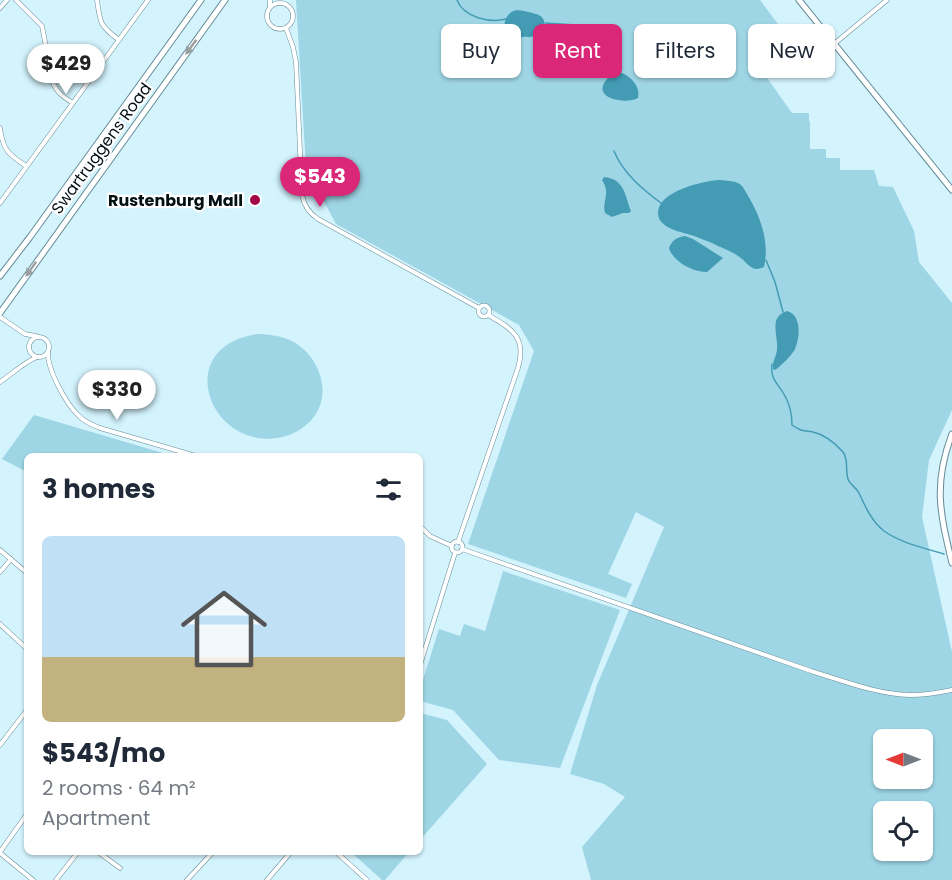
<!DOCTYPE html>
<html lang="en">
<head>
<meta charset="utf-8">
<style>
  :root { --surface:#fff; --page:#f2f2f3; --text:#1f2937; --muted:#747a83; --accent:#db2777 }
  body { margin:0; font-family:Poppins,sans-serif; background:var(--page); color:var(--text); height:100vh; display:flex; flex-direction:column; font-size:22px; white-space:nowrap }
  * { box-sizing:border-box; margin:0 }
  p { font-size:20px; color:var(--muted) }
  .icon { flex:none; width:33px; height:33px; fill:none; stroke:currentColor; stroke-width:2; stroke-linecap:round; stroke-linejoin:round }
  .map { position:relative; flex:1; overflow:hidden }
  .details { position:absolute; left:24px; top:453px; width:399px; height:402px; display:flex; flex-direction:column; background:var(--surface); border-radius:9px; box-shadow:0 2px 4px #0004 }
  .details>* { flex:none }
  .top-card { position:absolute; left:441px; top:24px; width:420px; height:54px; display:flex; gap:12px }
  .needle { width:39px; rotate:270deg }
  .fabs { position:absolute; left:873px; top:729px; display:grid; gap:12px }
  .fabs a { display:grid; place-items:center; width:60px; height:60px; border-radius:9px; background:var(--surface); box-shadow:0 2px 4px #0004; font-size:30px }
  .price { position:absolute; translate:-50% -51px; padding:0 14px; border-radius:21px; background:#fff; color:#222; font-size:20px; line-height:39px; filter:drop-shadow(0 2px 3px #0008) }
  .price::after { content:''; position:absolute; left:50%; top:36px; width:18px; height:14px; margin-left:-9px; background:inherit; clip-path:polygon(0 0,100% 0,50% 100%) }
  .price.current { background:var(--accent); color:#fff }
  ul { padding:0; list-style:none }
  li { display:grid; align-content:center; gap:12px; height:318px; padding:0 18px }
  li span { display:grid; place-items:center; height:186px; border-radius:9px; color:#555 }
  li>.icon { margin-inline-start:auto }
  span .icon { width:108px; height:108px; fill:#fffc; stroke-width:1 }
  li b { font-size:26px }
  h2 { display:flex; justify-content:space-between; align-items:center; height:72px; padding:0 18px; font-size:26px }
  .chip { padding:0 21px; border-radius:9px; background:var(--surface); box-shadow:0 2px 4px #0004; font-size:21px; line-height:54px }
  .chip.current { background:var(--accent); color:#fff }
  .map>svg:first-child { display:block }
  .green { fill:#9fd6e6; fill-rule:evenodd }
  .water { fill:#439cb4 }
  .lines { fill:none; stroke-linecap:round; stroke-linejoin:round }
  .stream { stroke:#439cb4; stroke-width:1.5 }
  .street-casing { stroke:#668b96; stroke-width:5 }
  .secondary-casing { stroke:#668b96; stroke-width:7 }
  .street { stroke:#fff; stroke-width:4 }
  .secondary { stroke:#fff; stroke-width:5 }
  .oneway { fill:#9a9fa1 }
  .poi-dot { fill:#a30944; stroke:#fff; stroke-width:2 }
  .labels { text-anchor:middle; stroke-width:4.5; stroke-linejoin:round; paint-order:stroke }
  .street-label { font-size:16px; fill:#031014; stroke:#fff }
  .poi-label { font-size:16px; font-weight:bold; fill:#031014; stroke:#fff; text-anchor:end }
</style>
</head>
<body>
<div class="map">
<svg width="952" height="880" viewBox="0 0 952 880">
  <rect width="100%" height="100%" fill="#d3f3fd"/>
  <g class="green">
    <path d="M 296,0 L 760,0 L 787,36 L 765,75 L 792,113 L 809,113 L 809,121 L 810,122 L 810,149 L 826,149 L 826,158 L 840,158 L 840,170 L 874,170 L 879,186 L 893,187 L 914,231 L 919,262 L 952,303 L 952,410 L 929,460 L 922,517 L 952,652 L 952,880 L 591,880 L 582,847 L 625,797 L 604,784 L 570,774 L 597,685 L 664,527 L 636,512 L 608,574 L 632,584 L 626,598 L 468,544 L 534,351 L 519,325 L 336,224 L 306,168 ZM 884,740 L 922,740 L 922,778 L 884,778 ZM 884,812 L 922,812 L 922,850 L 884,850 Z"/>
    <path d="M 257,334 C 269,334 281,336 292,341 C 323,358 335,401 306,425 C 299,431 291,435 282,437 C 210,453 170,347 257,334 Z"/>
    <path d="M 34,415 L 173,456 L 27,456 L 27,472 L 2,459 Z"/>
    <path d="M 503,571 L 620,610 L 560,768 L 499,760 L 453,710 L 420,701 L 420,689 L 439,629 L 460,636 L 464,624 L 485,631 Z"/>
    <path d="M 420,713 L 447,720 L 487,764 L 420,840 Z"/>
    <path d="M 351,852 L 409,852 L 385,880 L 382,880 Z"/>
  </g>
  <g class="water">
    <path d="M 516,10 C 521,10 534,13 539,15 C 550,21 542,34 533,36 C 525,39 532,36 523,37 C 518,38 515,40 510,39 C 501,29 503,14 516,10 Z"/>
    <path d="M 618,72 C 630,74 641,87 638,98 C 625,105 590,98 607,79 C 610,75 613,73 618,72 Z"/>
    <path d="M 604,177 C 625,179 625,196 631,211 L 629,213 L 623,213 L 612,217 L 605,213 C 602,200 611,194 602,180 Z"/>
    <path d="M 719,180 C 726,181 737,180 742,186 C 744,188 745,191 747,194 C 760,215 770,242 764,267 C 759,269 755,270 751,267 C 747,265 744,260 741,258 C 732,251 721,248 712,243 C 706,241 700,238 694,236 C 683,232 658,229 658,213 C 658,191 703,181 719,180 Z"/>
    <path d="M 685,236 L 693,239 L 723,258 L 707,272 C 693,272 673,262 669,248 C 672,240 677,237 685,236 Z"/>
    <path d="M 787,311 C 802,315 800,338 795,349 C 793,354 779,368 775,370 L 773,369 C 772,362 776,357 777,350 C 778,341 774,329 776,321 C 778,315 782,313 787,311 Z"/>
  </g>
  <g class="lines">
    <g class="stream">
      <path d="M 457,0 C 464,18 490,23 506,19"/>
      <path d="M 545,23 L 575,25 L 584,46 L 608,76"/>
      <path d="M 614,151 C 623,173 642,189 661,203"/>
      <path d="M 766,260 L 775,282 L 783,312"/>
      <path d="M 772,364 C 770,380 778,383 785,396 C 790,405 792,415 792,425 C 802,432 803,430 813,432 C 826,435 835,443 843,452 C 849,460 845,470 848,479 C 850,485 856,487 859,493 C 865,506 872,522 884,531 C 901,543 924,548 944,554"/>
    </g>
    <g class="street-casing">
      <g id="street">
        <path d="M 16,0 L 42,26 L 53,83 C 57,93 65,98 73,103"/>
        <path d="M 97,0 C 100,23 100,26 119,40"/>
        <path d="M 270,0 L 270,6"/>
        <circle cx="280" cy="16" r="13"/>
        <path d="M 0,8 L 7,0"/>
        <path d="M 286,28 L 293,47 L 296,62 L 302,195 C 304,206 309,213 318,219 L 479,308"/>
        <path d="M 834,44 L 887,0"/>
        <path d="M 0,128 C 3,150 8,154 26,166"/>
        <path d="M 0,203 L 148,0"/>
        <circle cx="484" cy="311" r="5.5"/>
        <path d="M 0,317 L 25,334 L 36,336"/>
        <circle cx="39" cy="347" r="10"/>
        <path d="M 48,352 C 47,369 66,404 79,416 C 85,422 92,425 100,428 L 196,456"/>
        <path d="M 0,382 C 12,374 23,363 37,357"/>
        <path d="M 420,526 L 430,536 L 452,546"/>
        <circle cx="457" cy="547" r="5.5"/>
        <path d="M 458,542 L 518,368 C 527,337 512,329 488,315"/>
        <path d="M 462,549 L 811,671 C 844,681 876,694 910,695 C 924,695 938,693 952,690"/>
        <path d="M 0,550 L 27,573"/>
        <path d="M 0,572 L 11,559"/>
        <path d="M 0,624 L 27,649"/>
        <path d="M 420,665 L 455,553"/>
        <path d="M 0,745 L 27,710"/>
        <path d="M 0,852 L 27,814"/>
        <path d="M 98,852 L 120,868"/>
        <path d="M 336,852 L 367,880"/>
        <path d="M 0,853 L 33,880"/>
        <path d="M 56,880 L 78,852"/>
        <path d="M 187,880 L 213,852"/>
        <path d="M 267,880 L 291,852"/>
      </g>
    </g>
    <g class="secondary-casing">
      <g id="secondary">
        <path d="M 799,0 L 952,190"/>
        <path d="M 0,276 L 30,237 L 201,0"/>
        <path d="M 0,313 L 225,0"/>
        <path d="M 952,434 C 933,484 940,513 952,563"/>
      </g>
    </g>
    <use href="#street" class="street"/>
    <use href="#secondary" class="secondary"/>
  </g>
  <defs><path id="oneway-solid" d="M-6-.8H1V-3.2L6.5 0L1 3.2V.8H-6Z" transform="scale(1.5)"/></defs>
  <g class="oneway">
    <use href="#oneway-solid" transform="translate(191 47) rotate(126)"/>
    <use href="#oneway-solid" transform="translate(31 269) rotate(125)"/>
  </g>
  <circle class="poi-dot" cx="255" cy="200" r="6"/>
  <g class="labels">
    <g class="street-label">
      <text transform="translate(101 148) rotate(-54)" y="6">Swartruggens Road</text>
    </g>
    <g class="poi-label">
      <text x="243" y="206">Rustenburg Mall</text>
    </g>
  </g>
</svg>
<div class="fabs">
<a><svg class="needle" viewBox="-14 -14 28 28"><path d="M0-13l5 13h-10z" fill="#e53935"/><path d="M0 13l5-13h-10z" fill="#747a83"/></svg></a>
<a><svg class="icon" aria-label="locate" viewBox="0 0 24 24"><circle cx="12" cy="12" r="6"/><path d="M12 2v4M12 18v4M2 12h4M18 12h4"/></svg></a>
</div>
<b class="price" style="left:66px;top:95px">$429</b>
<b class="price current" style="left:320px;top:208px">$543</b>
<b class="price" style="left:117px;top:421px">$330</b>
<div class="top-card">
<a class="chip">Buy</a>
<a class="chip current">Rent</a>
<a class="chip">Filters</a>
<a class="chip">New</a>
</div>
<section class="details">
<h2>3 homes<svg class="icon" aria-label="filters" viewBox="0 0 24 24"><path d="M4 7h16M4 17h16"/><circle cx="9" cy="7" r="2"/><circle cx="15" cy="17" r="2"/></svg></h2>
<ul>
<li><span style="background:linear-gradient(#bfe0f5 65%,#c2b280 0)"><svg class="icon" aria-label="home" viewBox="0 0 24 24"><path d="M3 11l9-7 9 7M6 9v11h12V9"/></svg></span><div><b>$543/mo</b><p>2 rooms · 64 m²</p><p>Apartment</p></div></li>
</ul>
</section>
</div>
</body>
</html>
